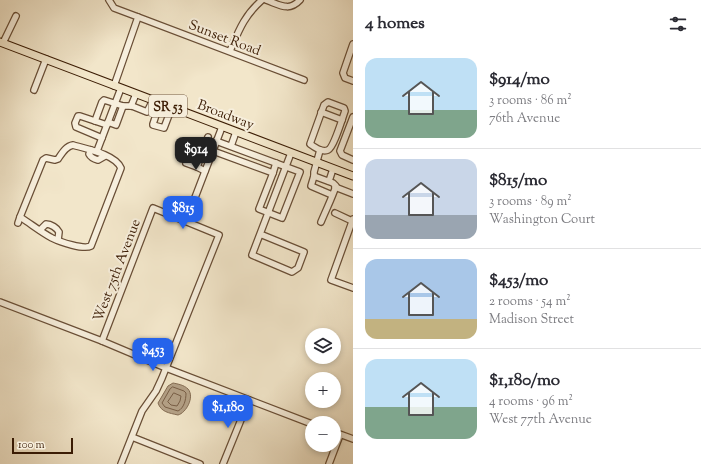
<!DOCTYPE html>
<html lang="en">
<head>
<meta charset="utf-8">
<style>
  :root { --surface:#fff; --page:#f2f2f3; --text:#2b2b33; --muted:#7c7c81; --line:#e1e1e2; --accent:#2563eb }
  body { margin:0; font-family:"Sorts Mill Goudy",serif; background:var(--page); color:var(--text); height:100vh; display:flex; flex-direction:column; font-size:15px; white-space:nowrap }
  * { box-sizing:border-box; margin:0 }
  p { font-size:13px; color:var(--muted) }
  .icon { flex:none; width:22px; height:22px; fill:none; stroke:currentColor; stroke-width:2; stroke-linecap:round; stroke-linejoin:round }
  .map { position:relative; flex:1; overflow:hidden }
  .drawer { display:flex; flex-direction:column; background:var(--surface); width:348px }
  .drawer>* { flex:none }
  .tools { position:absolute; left:305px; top:328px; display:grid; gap:8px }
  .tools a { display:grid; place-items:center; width:36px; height:36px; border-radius:50%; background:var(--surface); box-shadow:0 2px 6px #0003; font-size:20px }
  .scale { position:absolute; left:12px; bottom:10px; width:61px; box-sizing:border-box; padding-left:4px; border:2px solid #3b1c04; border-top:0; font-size:11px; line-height:14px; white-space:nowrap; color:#3b1c04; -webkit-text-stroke:3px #f7efdd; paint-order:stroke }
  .price { position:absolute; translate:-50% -34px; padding:0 9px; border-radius:8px; background:var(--accent); color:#fff; font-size:13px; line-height:26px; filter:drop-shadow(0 1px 2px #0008) }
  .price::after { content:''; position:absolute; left:50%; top:24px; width:12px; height:9px; margin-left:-6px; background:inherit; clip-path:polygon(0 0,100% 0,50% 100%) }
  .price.current { background:#222; color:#fff }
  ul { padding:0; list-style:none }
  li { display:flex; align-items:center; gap:12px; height:100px; padding:0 12px }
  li+li { border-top:1px solid var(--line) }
  li span { display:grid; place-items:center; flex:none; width:112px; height:80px; border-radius:12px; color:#555 }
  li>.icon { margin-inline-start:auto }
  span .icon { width:48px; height:48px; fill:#fffc; stroke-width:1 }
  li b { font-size:17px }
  h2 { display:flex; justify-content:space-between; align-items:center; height:48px; padding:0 12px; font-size:17px }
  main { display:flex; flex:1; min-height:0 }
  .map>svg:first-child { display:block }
  .water { fill:#b4a187; stroke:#846c53 }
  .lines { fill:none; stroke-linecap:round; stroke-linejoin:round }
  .shore { stroke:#785e46; stroke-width:1 }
  .minor-casing { stroke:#694e36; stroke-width:8 }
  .major-casing { stroke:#3b1c04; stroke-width:9 }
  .minor { stroke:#f7efdd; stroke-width:5.5 }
  .major { stroke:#f2e6ca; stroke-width:7 }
  .labels { text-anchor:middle; stroke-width:4; stroke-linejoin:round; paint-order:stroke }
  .shield { fill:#f7efdd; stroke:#735b45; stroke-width:1 }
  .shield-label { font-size:13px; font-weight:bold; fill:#3b1c04 }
  .street-label { font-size:14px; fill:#3b1c04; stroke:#f7efdd }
</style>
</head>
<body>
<main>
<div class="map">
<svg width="353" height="464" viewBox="0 0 353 464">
  <rect width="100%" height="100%" fill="#f2e6ca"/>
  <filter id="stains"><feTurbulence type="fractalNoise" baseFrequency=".005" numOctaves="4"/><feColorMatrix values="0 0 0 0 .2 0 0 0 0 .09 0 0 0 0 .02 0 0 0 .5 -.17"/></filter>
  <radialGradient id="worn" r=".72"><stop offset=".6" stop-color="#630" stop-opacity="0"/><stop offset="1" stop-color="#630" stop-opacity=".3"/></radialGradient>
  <path class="water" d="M 173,383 C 178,384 184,385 188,389 C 195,397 186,413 178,415 C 169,413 161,412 158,403 L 168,386 Z"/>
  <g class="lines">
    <g class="shore">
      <path d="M 173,387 L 184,391 L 186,393 C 186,400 184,408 178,411 L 165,407 L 162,403 L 170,389 Z"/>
      <path d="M 174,393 L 181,396 L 180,401 L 177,406 L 171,405 L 168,402 Z"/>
    </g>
    <g class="minor-casing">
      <g id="minor">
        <path d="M 109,0 L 114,8 L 138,17 L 114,86"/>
        <path d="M 266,0 C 280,5 289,12 300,0"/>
        <path d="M 138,17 L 304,80"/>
        <path d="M 3,43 L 16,16"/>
        <path d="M 353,44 L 343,73 L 345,78 L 353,81"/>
        <path d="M 230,51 C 239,30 244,16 262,0"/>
        <path d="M 34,90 L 46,59"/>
        <path d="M 328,102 L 344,108 L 345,111 C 342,119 334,147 328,150 C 322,153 314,147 310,144 L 324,105 Z"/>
        <path d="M 160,103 L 153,124 L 153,125 L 164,128 L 172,107"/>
        <path d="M 131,106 L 136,94"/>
        <path d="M 321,112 L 342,120"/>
        <path d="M 353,117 L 340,151 L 342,155 L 353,160"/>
        <path d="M 95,121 L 102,102 L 104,100 L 123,106 L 132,106 L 147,112 L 153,100"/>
        <path d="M 108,122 L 116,125 L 123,106"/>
        <path d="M 102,138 L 76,127 L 75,123 L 78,116 L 80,116 L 107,125"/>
        <path d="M 216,141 L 300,172 L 282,218 L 259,209 L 273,173"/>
        <path d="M 73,145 C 86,149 115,154 121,168 L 91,246 C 84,250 60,242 52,238 C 41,232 31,224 20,217 L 43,160 L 46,158 L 55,160 L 58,159 C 62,153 66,146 73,145 Z"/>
        <path d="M 231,146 L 236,132"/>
        <path d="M 91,150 L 89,154 C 91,158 94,159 98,160 L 105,156"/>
        <path d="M 97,151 L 121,88"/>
        <path d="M 213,151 L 273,173 L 276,163"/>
        <path d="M 186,163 L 197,167"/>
        <path d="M 205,171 L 197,167 L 208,137"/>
        <path d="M 314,176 L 314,172 L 320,150"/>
        <path d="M 329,181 L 333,169"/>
        <path d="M 335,187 L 353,194"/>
        <path d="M 335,213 L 352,221"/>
        <path d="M 353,219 L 331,280 L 353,288"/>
        <path d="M 186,221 L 222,127"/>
        <path d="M 321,222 C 326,210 332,198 336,186 L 333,183 L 314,176 L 311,186 L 332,195"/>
        <path d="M 18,223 L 20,217"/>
        <path d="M 40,230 L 46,224 C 51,224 57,228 59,232 L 58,240"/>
        <path d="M 260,234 L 304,252 L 298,268 L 292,272 L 252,255 L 291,153"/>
        <path d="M 0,302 L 102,341 L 166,368 L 312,424"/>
        <path d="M 102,341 L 153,208 L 219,235 L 162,378 L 156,391 L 142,411 L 121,464"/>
        <path d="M 334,432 L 353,439"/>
        <path d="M 132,437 L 200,464"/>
        <path d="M 223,464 L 249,400"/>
        <path d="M 329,464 L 340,435"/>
      </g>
    </g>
    <g class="major-casing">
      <path id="major" d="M 0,42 L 353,176"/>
    </g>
    <use href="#minor" class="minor"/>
    <use href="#major" class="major"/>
  </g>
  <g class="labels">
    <rect class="shield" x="149" y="95" width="38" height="22" rx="3"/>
    <g class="shield-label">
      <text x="168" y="111">SR 53</text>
    </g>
    <g class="street-label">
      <text transform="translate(225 37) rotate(21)" y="5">Sunset Road</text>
      <text transform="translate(226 114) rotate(21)" y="5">Broadway</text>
      <text transform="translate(116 270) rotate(-69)" y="5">West 75th Avenue</text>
    </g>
  </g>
  <rect width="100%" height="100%" filter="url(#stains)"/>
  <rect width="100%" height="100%" fill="url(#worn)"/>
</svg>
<div class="tools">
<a><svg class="icon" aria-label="layers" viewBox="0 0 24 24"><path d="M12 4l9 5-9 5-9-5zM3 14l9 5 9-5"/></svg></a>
<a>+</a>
<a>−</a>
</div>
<div class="scale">100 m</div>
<b class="price current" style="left:196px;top:171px">$914</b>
<b class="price" style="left:183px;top:230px">$815</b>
<b class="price" style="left:153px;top:372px">$453</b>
<b class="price" style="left:228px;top:429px">$1,180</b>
</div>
<section class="drawer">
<h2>4 homes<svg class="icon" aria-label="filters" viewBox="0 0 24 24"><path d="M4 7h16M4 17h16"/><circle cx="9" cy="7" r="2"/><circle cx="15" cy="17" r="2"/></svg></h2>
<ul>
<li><span style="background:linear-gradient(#bfe0f5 65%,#7fa58c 0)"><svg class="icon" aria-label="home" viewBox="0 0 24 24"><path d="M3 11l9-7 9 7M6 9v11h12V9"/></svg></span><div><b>$914/mo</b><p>3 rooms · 86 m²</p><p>76th Avenue</p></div></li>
<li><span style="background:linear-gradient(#c9d6e8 70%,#9aa5b1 0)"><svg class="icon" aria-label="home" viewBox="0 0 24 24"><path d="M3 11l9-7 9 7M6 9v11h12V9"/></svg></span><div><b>$815/mo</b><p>3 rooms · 89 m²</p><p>Washington Court</p></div></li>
<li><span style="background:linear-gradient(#a9c7e8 75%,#c2b280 0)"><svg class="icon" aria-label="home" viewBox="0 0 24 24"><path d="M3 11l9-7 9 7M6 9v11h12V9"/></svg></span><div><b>$453/mo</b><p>2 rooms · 54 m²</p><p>Madison Street</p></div></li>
<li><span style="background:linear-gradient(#bfe0f5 60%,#7fa58c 0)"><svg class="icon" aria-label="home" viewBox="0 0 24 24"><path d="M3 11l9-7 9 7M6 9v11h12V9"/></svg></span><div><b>$1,180/mo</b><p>4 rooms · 96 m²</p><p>West 77th Avenue</p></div></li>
</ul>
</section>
</main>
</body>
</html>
